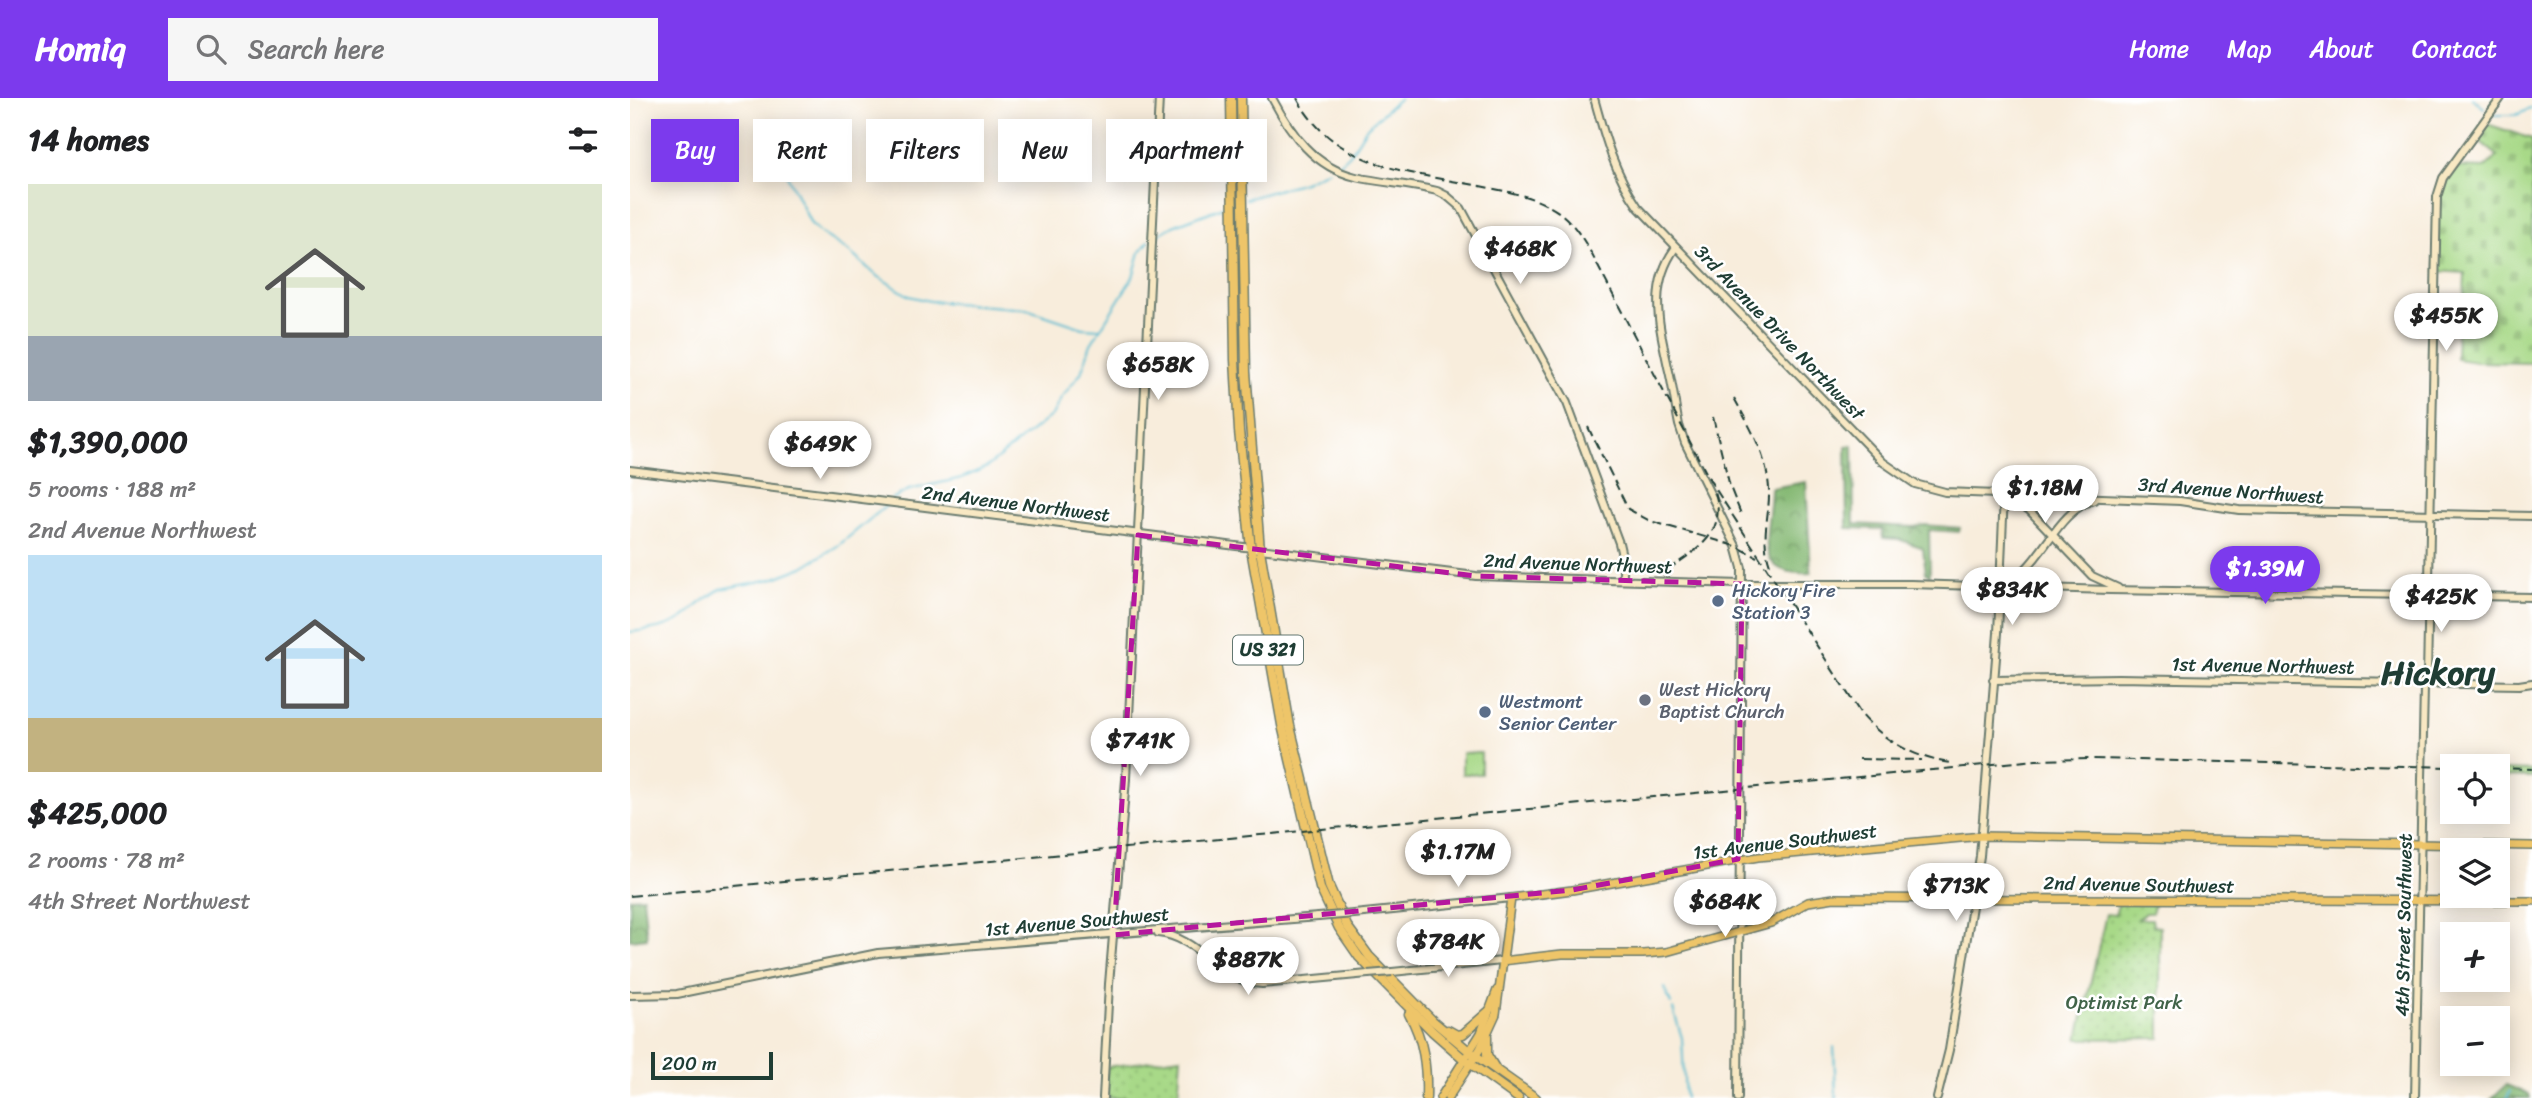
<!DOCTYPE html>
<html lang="en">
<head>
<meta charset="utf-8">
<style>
  :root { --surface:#fff; --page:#f6f6f6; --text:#202124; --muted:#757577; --accent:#7c3aed }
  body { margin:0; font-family:Sriracha,sans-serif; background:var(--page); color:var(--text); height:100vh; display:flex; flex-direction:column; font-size:26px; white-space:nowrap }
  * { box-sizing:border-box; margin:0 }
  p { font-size:23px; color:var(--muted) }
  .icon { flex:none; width:38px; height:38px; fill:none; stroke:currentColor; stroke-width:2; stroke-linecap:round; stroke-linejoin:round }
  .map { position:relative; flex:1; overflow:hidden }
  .details { display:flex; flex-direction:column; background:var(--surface); width:630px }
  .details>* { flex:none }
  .banner { position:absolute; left:21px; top:21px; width:665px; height:63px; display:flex; gap:14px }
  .tools { position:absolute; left:1810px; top:656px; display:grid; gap:14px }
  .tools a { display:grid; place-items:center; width:70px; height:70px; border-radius:0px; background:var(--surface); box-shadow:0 4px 18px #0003; font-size:35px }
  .scale { position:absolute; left:21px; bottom:18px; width:122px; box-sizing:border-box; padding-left:7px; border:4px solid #1f3d34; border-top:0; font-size:19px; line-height:24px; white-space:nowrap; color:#1f3d34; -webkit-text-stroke:5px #fff; paint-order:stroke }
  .price { position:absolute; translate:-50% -60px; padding:0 16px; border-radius:24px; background:#fff; color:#222; font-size:23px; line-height:46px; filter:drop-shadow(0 2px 4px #0008) }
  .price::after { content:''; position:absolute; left:50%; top:42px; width:21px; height:16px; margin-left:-10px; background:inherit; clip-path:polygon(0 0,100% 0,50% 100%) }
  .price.on { background:var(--accent); color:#fff }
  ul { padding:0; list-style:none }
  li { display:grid; align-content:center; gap:14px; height:371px; padding:0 28px }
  li span { display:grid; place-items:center; height:217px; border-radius:0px; color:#555 }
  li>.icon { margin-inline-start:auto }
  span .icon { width:126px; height:126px; fill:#fffc; stroke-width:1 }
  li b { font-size:30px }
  h2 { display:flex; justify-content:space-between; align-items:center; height:84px; padding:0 28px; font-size:30px }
  .chip { padding:0 24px; border-radius:0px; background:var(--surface); box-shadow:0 4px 18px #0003; font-size:24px; line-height:63px }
  .chip.on { background:var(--accent); color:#fff }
  header { display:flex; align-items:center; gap:42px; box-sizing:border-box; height:98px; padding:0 35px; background:var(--accent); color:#fff }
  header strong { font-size:33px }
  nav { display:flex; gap:38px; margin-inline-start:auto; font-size:24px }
  .search { width:490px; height:63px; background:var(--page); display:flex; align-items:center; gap:18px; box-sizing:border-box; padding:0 24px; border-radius:0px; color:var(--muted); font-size:26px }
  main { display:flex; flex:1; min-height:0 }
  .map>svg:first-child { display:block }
  .green { fill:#a8d988; stroke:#648b5e; stroke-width:2 }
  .forest { fill:url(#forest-crowns); stroke:#527b54; stroke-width:2 }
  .cemetery { fill:url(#cemetery-stones); stroke:#648b5e; stroke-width:2 }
  .park { fill:url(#park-dots); stroke:#648b5e; stroke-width:2 }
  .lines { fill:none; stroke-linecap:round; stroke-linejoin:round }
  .stream { stroke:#54bbd1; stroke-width:2 }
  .secondary-casing { stroke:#6b7b6f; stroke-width:10 }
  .primary-casing { stroke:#6b7b6f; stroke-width:10 }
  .highway-casing { stroke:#6b7b6f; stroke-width:11 }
  .secondary { stroke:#f8e8c3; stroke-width:6 }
  .primary { stroke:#eec569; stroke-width:7 }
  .highway { stroke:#eec569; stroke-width:8 }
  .rail { stroke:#1f3d34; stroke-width:2; stroke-dasharray:10 5; stroke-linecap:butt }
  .secondary-bridge-casing { stroke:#6b7b6f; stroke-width:10; stroke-linecap:butt }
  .secondary-bridge { stroke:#f8e8c3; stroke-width:6 }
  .marked { fill:none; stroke:#b5179e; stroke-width:5; stroke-dasharray:14 9; stroke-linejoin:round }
  .service-dot { fill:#5c6f8a; stroke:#fff; stroke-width:2.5 }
  .worship-dot { fill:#6b7280; stroke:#fff; stroke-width:2.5 }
  .labels { text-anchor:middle; stroke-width:5; stroke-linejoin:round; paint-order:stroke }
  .shield { fill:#fff; stroke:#627771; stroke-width:2 }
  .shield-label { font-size:18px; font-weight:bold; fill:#1f3d34 }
  .street-label { font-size:19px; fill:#1f3d34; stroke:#fff }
  .service-label { font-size:19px; fill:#4e5e75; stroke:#fff; text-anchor:start }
  .worship-label { font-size:19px; fill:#5b616d; stroke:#fff; text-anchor:start }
  .park-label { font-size:19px; fill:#416449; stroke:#fff }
  .town-label { font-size:33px; font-weight:bold; fill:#1f3d34; stroke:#fff }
</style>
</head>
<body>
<header>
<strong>Homiq</strong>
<div class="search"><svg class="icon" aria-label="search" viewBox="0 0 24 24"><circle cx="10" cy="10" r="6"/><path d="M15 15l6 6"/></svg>Search here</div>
<nav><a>Home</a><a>Map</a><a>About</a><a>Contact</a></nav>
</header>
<main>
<section class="details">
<h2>14 homes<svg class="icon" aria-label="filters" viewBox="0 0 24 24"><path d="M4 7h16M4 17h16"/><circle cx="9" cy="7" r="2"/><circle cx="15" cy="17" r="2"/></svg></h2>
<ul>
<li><span style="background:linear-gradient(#dfe7d0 70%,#9aa5b1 0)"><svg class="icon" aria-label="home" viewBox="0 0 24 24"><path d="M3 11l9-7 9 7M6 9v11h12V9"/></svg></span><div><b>$1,390,000</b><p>5 rooms · 188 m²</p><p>2nd Avenue Northwest</p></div></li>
<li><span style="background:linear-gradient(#bfe0f5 75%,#c2b280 0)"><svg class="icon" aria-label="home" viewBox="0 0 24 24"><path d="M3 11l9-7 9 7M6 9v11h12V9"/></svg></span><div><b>$425,000</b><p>2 rooms · 78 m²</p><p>4th Street Northwest</p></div></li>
</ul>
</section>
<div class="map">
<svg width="1902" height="1000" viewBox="0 0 1902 1000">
  <defs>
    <pattern id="forest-crowns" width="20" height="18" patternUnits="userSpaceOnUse" patternTransform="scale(1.75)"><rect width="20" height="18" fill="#86b974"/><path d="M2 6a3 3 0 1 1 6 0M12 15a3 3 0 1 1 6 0" fill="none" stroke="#6d9860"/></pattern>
    <pattern id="cemetery-stones" width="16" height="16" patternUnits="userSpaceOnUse" patternTransform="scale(1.75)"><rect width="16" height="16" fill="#a8d988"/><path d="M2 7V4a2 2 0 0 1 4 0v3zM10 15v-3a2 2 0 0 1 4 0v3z" fill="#90bb76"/></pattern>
    <pattern id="park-dots" width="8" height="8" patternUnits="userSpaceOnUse" patternTransform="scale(1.75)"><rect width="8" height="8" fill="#a8d988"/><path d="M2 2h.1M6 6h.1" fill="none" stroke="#90bb76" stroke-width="1.8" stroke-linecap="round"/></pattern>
  </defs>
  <rect width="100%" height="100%" fill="#fff"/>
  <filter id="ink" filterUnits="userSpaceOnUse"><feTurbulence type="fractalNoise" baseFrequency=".0143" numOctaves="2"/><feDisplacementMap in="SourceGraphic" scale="14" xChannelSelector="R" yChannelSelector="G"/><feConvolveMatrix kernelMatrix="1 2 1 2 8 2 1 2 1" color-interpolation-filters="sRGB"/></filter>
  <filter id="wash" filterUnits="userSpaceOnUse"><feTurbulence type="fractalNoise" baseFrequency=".00686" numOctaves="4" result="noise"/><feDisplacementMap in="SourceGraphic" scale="28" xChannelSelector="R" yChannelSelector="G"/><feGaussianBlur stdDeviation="1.57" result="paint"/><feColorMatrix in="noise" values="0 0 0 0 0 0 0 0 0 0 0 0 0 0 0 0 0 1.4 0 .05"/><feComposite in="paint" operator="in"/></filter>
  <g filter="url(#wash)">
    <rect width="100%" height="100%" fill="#f8eddc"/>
    <g class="green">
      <rect x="832" y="655" width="19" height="21"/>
      <path d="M 1867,672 L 1902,673 L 1902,679 L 1867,678 Z"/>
    </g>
    <g class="forest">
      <path d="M 1223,347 L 1224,426 L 1284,429 L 1294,427 L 1330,430 L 1329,434 L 1299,432 L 1300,478 L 1296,475 L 1293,451 L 1291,449 L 1268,441 L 1253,440 L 1252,431 L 1217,430 L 1216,348 Z"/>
      <path d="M 1176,384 L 1181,475 C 1117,479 1141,432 1141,390 Z"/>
      <path d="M 13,799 L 17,840 L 0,842 L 0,800 Z"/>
      <path d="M 1876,987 L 1899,996 L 1900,1000 L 1862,1000 Z"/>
    </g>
    <path class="cemetery" d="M 1857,26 L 1902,41 L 1902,265 L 1846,264 L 1826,261 L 1827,233 L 1833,233 L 1835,175 L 1806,173 L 1808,108 L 1813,88 L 1825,69 L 1854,70 L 1868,58 L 1846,40 Z"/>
    <g class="park">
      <path d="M 1489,804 L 1525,805 L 1522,815 L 1515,815 L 1508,821 L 1522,821 L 1523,828 L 1530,829 L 1530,940 L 1448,941 L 1476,816 L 1485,817 Z"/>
      <path d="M 551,959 L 548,1000 L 475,1000 L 477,969 Z"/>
    </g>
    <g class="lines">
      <g class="stream">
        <path d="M 1842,0 L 1854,10"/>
        <path d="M 1864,17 L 1886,17 L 1902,10"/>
        <path d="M 707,68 L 720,56 L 737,29 L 770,0"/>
        <path d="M 155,73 L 181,126 L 192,136 L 217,152 L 246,177 L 279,198 L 300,203 L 396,211 L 453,230 L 470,231"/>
        <path d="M 616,101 L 674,84 L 699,72"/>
        <path d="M 526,138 L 543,128 L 601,106"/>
        <path d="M 262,401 L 279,392 L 332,380 L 357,369 L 422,317 L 432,299 L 451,275 L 461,246 L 503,179 L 510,154 L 519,143"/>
        <path d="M 0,534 C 19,532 38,530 54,519 C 67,509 77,498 91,491 L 142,481 L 173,469 L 209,447 L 256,408"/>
        <path d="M 1034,890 L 1041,906"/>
        <path d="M 1043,911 L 1052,940 L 1055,1000"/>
        <path d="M 1204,949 L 1206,1000"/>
        <path d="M 1877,1000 L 1880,993"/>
      </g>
    </g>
  </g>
  <g filter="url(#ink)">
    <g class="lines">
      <g class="secondary-casing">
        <g id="secondary">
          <path d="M 642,0 C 661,36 684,69 726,79 C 753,85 780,86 807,93 L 817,98 L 831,110 L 937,305 L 989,445 L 993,462 L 993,482"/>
          <path d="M 964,0 C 975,40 984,74 1008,109 L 1253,364 L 1285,386 L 1315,394 L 1550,403 L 1609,412 L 1902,418"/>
          <path d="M 1046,149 C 1018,187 1029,226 1038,269 C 1043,288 1045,308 1049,327 L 1055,345 L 1106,448 L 1112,470 L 1108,1000"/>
          <path d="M 0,372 L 846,478 L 1112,486 L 1281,486 L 1480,492 L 1902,499"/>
          <path d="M 1376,397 L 1399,412 L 1462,478 L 1488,490"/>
          <path d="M 1371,488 C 1412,472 1423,414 1464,402"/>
          <path d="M 1363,582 L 1488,580 L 1889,587 L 1902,585"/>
          <path d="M 724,816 L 881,800"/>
          <path d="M 528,835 C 570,839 590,885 632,886 L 738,876"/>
          <path d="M 762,874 L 872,863"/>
          <path d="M 0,897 L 47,896 L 248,855 L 688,819"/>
          <path d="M 473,1000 L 479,886 L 496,681 L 529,0"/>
          <path d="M 1307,1000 L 1319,952 L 1350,758 L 1368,535 L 1374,396"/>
          <path d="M 1785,1000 L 1794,590 L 1797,578 L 1807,99 L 1813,80 L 1871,0"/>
        </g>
      </g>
      <g class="primary-casing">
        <g id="primary">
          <path d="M 872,863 L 932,856 L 1013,856 L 1036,854 L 1141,825 L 1178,804 L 1204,800 L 1902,803"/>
          <path d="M 810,1000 L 851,935 L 867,892"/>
          <path d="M 818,1000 L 850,951 L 866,916 L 881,800 L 942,792 L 1128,759 L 1352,738 L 1902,748"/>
        </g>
      </g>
      <g class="highway-casing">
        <g id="highway">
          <path d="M 601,0 L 605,262 L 609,333 L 621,451 L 652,627 L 690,790 L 709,830 L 729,859 L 802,933 L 834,961 L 888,1000"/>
          <path d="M 611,0 L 616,274 L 630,452 L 660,628 L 699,788 L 717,828 L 739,858 L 803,923 L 839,953 L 906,1000"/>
          <path d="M 779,916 C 794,942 797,970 796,1000"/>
          <path d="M 818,932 L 827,937 L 833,936 L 858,914"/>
          <path d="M 857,938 L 857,957 L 865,970"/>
        </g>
      </g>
      <use href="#secondary" class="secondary"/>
      <use href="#primary" class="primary"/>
      <use href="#highway" class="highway"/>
      <g class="rail">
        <path d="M 667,0 C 706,73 788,75 860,90 C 885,95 909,100 930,115 C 943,125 952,139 960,153 L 1081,384 L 1231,616 C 1254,643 1285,660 1320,665"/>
        <path d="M 1104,300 C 1120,329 1137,357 1139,391 C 1140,417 1130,440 1140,467"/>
        <path d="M 1083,319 L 1100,389 L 1111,416"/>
        <path d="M 958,329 L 998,411 L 1020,423 L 1106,448 L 1127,459"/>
        <path d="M 1037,472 C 1067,452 1097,436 1085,394"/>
        <path d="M 1229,661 L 1292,662"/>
        <path d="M 1867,670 L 1902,671"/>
        <path d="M 0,798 L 1406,662 L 1462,661 L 1822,669"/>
      </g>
      <g class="secondary-bridge-casing">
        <g id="secondary-bridge">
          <path d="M 688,819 L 724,816"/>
          <path d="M 738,876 L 762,874"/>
        </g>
      </g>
      <use href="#secondary-bridge" class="secondary-bridge"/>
    </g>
  </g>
  <path class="marked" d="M 508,437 L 846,478 L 1112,486 L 1108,761 L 942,792 L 484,837 Z"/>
  <g class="service-dot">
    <circle cx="1088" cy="503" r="7"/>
    <circle cx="855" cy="614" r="7"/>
  </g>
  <circle class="worship-dot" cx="1015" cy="602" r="7"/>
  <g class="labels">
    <rect class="shield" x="603" y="537.5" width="70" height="29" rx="5"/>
    <g class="shield-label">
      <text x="638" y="558">US 321</text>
    </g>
    <g class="street-label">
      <text transform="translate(1150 234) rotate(46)" y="7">3rd Avenue Drive Northwest</text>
      <text transform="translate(1601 392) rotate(4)" y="7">3rd Avenue Northwest</text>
      <text transform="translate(386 405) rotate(7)" y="7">2nd Avenue Northwest</text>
      <text transform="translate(948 465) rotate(2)" y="7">2nd Avenue Northwest</text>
      <text transform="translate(1633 567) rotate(1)" y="7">1st Avenue Northwest</text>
      <text transform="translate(1155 743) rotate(-7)" y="7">1st Avenue Southwest</text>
      <text transform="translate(1509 786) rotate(1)" y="7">2nd Avenue Southwest</text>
      <text transform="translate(447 823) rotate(-5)" y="7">1st Avenue Southwest</text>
      <text transform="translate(1773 827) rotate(-89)" y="7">4th Street Southwest</text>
    </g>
    <g class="service-label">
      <text x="1102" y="499">Hickory Fire<tspan x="1102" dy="22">Station 3</tspan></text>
      <text x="869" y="610">Westmont<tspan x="869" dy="22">Senior Center</tspan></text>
    </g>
    <g class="worship-label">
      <text x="1029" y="598">West Hickory<tspan x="1029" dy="22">Baptist Church</tspan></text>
    </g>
    <g class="park-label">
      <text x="1494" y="911">Optimist Park</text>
    </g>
    <g class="town-label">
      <text x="1808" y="586">Hickory</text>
    </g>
  </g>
</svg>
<div class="tools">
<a><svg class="icon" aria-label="locate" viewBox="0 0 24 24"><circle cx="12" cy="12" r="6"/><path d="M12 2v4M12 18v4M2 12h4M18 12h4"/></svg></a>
<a><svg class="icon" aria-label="layers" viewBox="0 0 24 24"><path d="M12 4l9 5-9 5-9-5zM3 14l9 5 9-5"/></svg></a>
<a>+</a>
<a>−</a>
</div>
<div class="scale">200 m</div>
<b class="price" style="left:890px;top:188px">$468K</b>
<b class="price" style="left:1816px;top:255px">$455K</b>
<b class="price" style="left:528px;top:304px">$658K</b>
<b class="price" style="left:190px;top:383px">$649K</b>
<b class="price" style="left:1415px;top:427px">$1.18M</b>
<b class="price on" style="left:1635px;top:508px">$1.39M</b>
<b class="price" style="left:1382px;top:529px">$834K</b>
<b class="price" style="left:1811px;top:536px">$425K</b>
<b class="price" style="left:510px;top:680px">$741K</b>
<b class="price" style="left:828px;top:791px">$1.17M</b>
<b class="price" style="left:1326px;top:825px">$713K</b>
<b class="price" style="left:1095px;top:841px">$684K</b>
<b class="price" style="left:818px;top:881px">$784K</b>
<b class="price" style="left:618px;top:899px">$887K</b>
<div class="banner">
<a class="chip on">Buy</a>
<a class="chip">Rent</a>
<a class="chip">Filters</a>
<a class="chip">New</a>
<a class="chip">Apartment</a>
</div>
</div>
</main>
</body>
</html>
